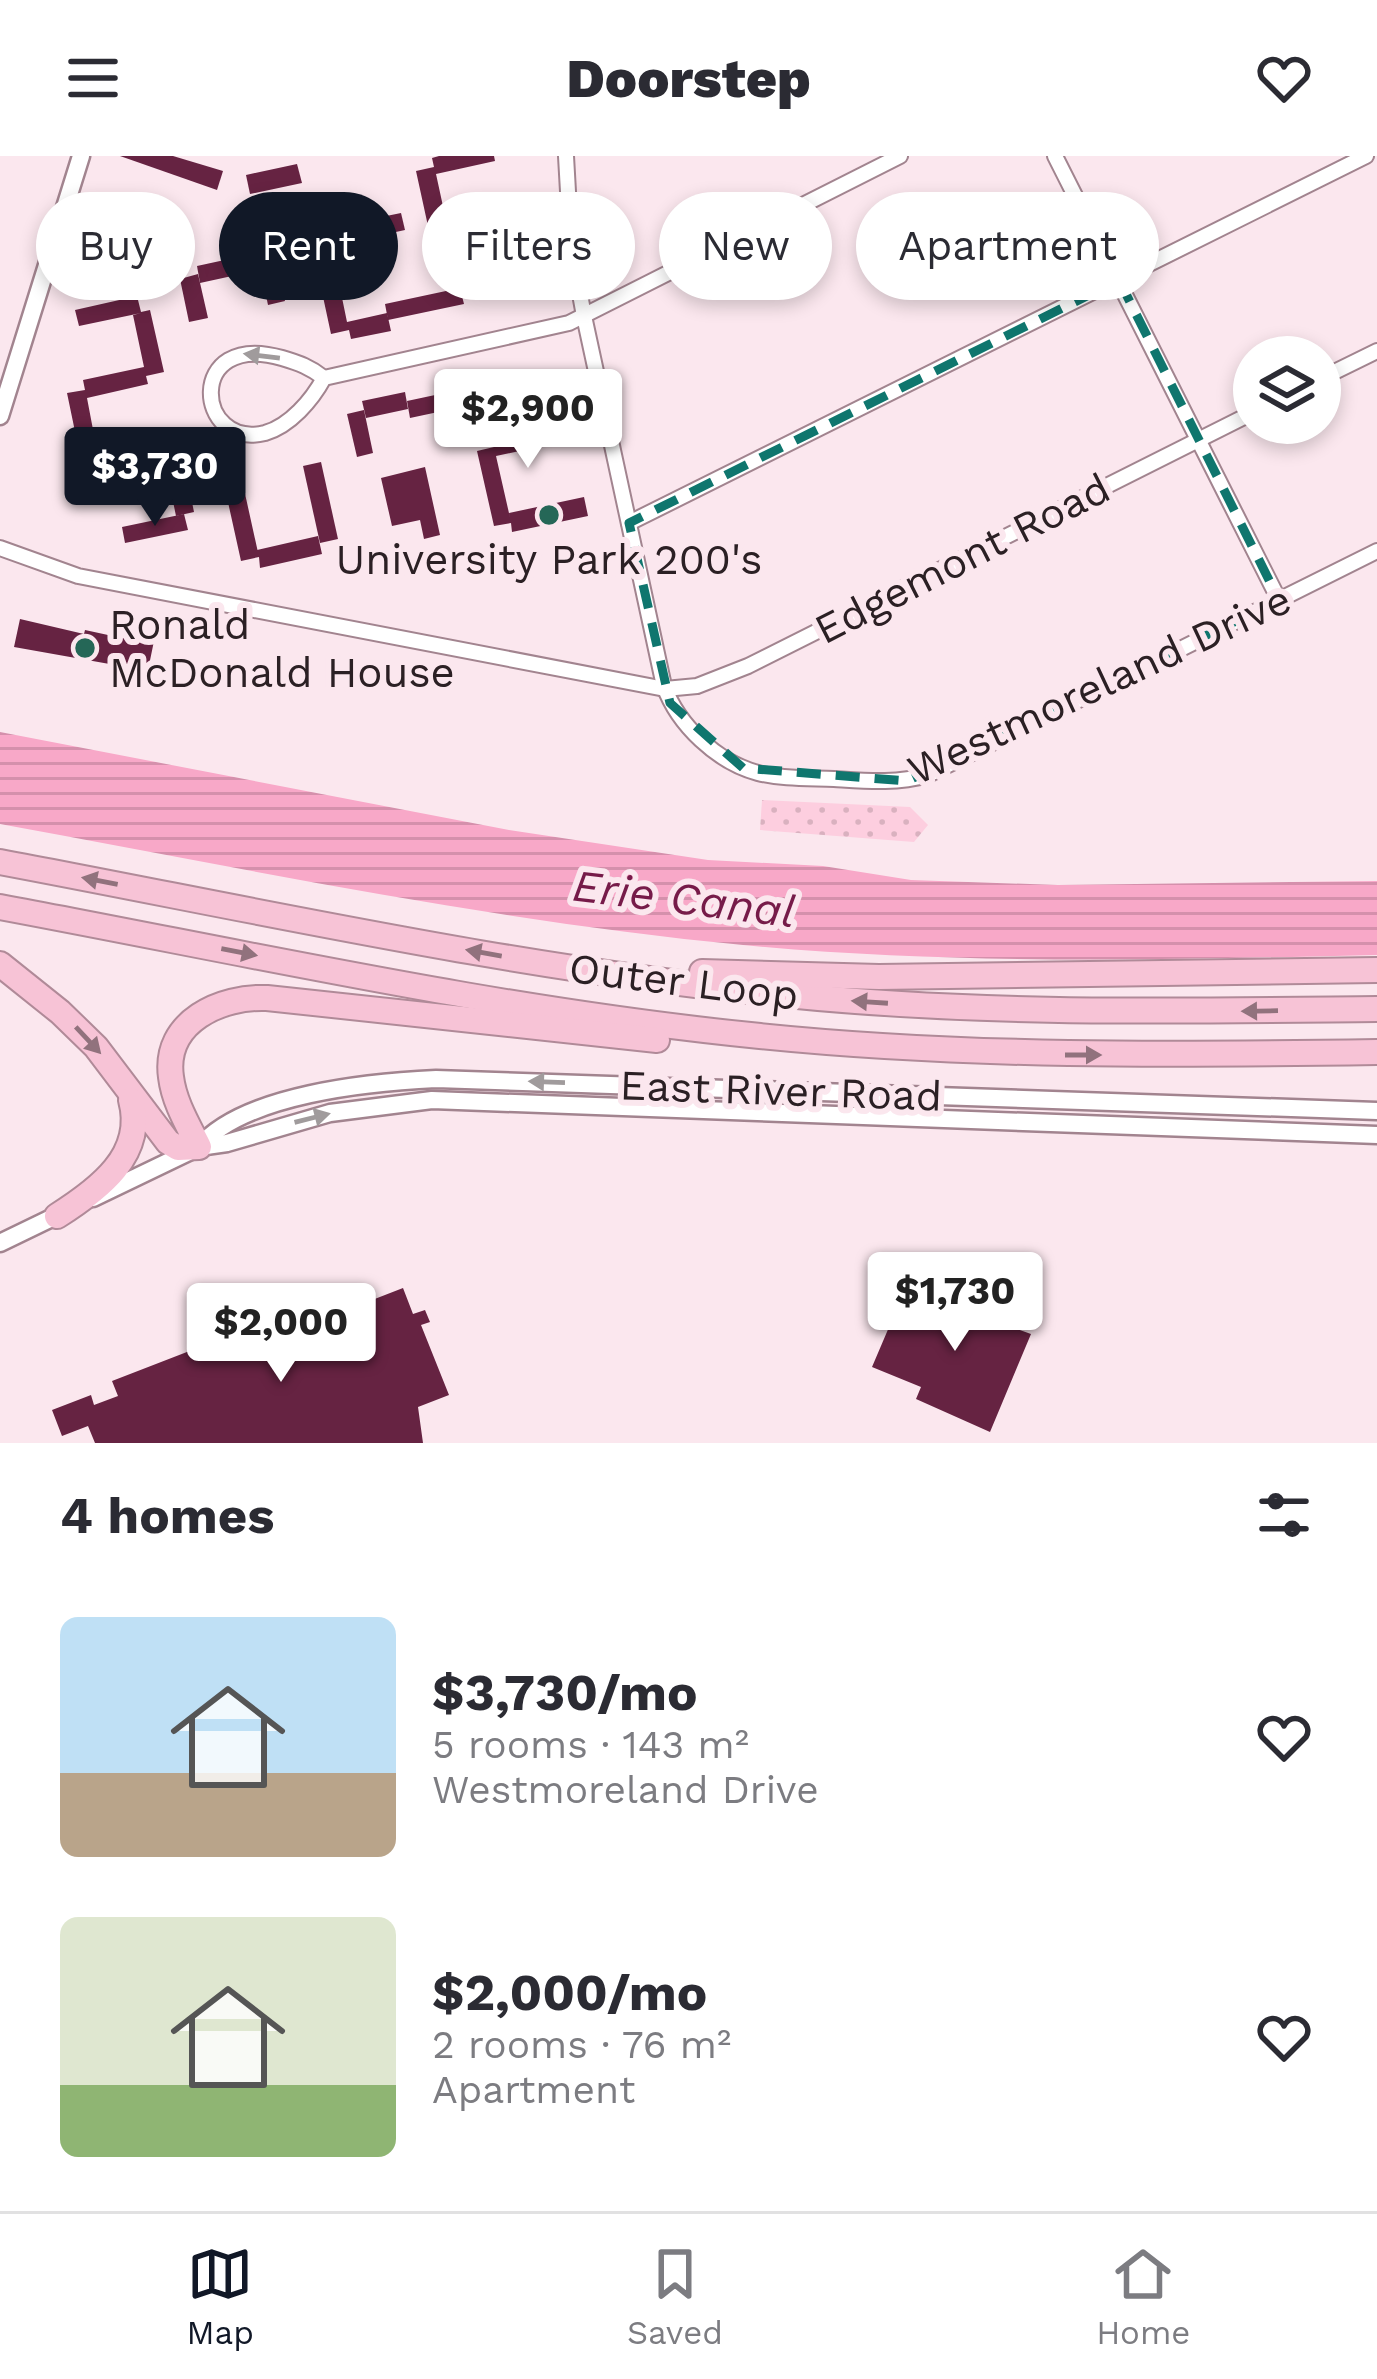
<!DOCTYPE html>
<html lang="en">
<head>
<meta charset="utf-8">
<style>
  :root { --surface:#fff; --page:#f7f7f7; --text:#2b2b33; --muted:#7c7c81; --line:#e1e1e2; --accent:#111827 }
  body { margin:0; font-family:"Work Sans",sans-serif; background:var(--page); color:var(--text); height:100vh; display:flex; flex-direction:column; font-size:45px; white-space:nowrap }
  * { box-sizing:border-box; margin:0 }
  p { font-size:39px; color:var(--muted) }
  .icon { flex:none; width:66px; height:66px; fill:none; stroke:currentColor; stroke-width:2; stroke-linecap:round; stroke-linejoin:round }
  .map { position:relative; height:1287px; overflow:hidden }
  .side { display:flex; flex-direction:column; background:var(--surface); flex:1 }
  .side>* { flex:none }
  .top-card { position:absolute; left:36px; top:36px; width:1305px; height:108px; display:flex; gap:24px }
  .tools { position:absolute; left:1233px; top:180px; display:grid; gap:24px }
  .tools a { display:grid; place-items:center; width:108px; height:108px; border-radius:50%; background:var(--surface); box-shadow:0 6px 18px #0003; font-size:60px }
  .price { position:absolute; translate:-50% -102px; padding:0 27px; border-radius:12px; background:#fff; color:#222; font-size:39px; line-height:78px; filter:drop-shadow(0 3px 6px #0008) }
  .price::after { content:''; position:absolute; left:50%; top:72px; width:36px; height:27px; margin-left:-18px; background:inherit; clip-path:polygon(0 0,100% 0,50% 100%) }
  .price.selected { background:var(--accent); color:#fff }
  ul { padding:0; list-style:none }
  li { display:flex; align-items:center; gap:36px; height:300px; padding:0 60px }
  li span { display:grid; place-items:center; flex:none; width:336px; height:240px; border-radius:18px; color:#555 }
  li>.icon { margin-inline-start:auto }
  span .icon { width:144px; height:144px; fill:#fffc; stroke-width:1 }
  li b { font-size:51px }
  h2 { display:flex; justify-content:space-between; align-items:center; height:144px; padding:0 60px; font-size:51px }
  .tag { padding:0 42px; border-radius:54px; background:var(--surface); box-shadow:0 6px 18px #0003; font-size:42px; line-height:108px }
  .tag.selected { background:var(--accent); color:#fff }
  header { display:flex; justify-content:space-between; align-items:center; height:156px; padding:0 60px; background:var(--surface); font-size:54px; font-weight:800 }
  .menu { display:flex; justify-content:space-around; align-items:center; height:168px; border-top:3px solid var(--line); background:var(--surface); font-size:33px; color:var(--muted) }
  .menu a { display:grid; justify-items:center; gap:6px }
  .menu .selected { color:var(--accent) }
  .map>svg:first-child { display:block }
  .park { fill:url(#park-dots) }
  .water { fill:url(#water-rules) }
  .building { fill:#662342 }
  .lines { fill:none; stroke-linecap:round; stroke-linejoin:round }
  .minor-casing { stroke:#a2848f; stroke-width:18 }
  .tertiary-casing { stroke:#a2848f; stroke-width:21 }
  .motorway-casing { stroke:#b08a98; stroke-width:28 }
  .minor { stroke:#fff; stroke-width:14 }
  .tertiary { stroke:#fff; stroke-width:16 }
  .motorway { stroke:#f7c3d6; stroke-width:24 }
  .oneway { fill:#a09b9c }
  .oneway2 { fill:#91727d }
  .marked { fill:none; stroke:#0f766e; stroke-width:9; stroke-dasharray:24 15; stroke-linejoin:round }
  .poi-dot { fill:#256757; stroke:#fbe7ee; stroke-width:4.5 }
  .labels { text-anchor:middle; stroke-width:12; stroke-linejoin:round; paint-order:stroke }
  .street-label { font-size:42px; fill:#2b2024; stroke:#fbe7ee }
  .poi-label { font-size:42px; fill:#2b2024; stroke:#fbe7ee }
  .water-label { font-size:45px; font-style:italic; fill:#761b49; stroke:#fbe7ee }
</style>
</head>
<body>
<header><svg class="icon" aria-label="menu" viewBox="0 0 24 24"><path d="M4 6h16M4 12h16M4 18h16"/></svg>Doorstep<svg class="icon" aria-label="heart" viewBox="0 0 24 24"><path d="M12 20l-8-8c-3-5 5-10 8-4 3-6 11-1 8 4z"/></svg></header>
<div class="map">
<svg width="1377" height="1287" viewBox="0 0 1377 1287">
  <defs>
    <pattern id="park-dots" width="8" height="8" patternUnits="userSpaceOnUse" patternTransform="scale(3)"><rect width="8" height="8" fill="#fdcedf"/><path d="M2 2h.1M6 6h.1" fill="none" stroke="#d9b1bf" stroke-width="1.8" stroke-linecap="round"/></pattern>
    <pattern id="water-rules" width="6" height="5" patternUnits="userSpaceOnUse" patternTransform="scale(3)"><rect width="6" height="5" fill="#f8a8c8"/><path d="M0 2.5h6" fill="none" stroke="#d590ac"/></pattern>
  </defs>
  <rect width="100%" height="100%" fill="#fbe7ee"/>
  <path class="park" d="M 762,644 L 910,651 L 928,669 L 914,686 L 760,674 Z"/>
  <path class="water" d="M 0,576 L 509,674 L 708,704 L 823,710 L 911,724 L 1058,729 L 1377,725 L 1377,799 C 1165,804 954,809 743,789 C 493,765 246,713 0,668 Z"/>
  <g class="building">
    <path d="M 120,0 L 173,0 L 223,15 L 217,34 Z"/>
    <path d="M 494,0 L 495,5 L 436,18 L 449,78 L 512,64 L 515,81 L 523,79 L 532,122 L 515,126 L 506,83 L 452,95 L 451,89 L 433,93 L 416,15 L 434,11 L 432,2 L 439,0 Z"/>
    <path d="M 297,8 L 302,27 L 250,38 L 246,19 Z"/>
    <path d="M 401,57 L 405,74 L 327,91 L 323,73 Z"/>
    <path d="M 171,77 L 174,94 L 97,111 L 93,94 Z"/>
    <path d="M 257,97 L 260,114 L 200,127 L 197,110 Z"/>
    <path d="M 275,102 L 285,145 L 268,149 L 259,106 Z"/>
    <path d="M 198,118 L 208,162 L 189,166 L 180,123 Z"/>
    <path d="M 340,132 L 347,166 L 387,157 L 391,175 L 351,183 L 349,174 L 331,178 L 322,136 Z"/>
    <path d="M 460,132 L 464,148 L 388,164 L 385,148 Z"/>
    <path d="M 137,140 L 141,156 L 150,154 L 164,216 L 146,220 L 148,228 L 87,242 L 98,300 L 161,287 L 163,296 L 181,292 L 194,356 L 176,360 L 165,306 L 102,319 L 99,302 L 100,310 L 83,314 L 67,237 L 85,234 L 83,224 L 144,211 L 133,159 L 141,157 L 79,170 L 75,154 Z"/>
    <path d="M 556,224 L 565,265 L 553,268 L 557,287 L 496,300 L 511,366 L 509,357 L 584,341 L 588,360 L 512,376 L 511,367 L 494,370 L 477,295 L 494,291 L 492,282 L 548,269 L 539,228 Z"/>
    <path d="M 482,229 L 485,246 L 410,262 L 407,245 Z"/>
    <path d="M 405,236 L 408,253 L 366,262 L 362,245 Z"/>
    <path d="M 364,254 L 373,297 L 357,301 L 347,258 Z"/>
    <path d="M 321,306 L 338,383 L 320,387 L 303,310 Z"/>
    <path d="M 425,311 L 440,379 L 424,383 L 420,364 L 392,370 L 381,322 Z"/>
    <path d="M 242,324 L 259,401 L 257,394 L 318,380 L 322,398 L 260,412 L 259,401 L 241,405 L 224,328 Z"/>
    <path d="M 184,358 L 188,374 L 125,387 L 122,371 Z"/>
    <path d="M 20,463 L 84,478 L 85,474 L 108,479 L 109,475 L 154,485 L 148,514 L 144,514 L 142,520 L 131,517 L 132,512 L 14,491 Z"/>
    <path d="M 922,1131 L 941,1138 L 941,1134 L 973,1140 L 1022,1160 L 1017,1173 L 1031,1178 L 990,1276 L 916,1243 L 921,1231 L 872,1211 L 898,1150 L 912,1156 Z"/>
    <path d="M 403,1132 L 413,1158 L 425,1154 L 430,1166 L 421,1169 L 449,1239 L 418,1251 L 423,1287 L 95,1287 L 88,1270 L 62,1280 L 52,1254 L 91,1239 L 94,1249 L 118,1240 L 112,1225 L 303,1151 L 305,1156 L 313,1152 L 318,1165 Z"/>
  </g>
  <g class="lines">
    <g class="minor-casing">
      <g id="minor">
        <path d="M 566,0 L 571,89 L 584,160 L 664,530 C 678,569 717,606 758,617 C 782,623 809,622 834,623 C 866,625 896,628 928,619 L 1377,395"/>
        <path d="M 1055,0 L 1279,444"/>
        <path d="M 324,222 C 312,244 290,270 265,277 C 195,294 185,174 282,202 C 299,207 310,211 324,222 L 569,167 L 900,0"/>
        <path d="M 1320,223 L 1377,195"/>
        <path d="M 629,367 L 1366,0"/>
        <path d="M 0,392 L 78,420 L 665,533 L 697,530 L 748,510 L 1254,256"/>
      </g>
    </g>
    <g class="tertiary-casing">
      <g id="tertiary">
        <path d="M 0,260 L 81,0"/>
        <path d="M 199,991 C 243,938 371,926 436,923 L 1377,955"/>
        <path d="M 93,1042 L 199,991 L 227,987 L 330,957 L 432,944 L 1377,979"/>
        <path d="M 0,1087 L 64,1056"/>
      </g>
    </g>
    <g class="motorway-casing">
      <g id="motorway">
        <path d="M 0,706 C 261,755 523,814 787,839 C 984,859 1180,855 1377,853"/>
        <path d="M 0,751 C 252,798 505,855 760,880 C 966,901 1171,899 1377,896"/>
        <path d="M 0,808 L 60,856 L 96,891 L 168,986 L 178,992 L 199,991 C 188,969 174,946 171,921 C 163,865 222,840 267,842 L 657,884"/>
        <path d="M 702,816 L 879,821 L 1377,814"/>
        <path d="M 57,1060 C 98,1034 146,999 131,944"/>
      </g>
    </g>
    <use href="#minor" class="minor"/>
    <use href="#tertiary" class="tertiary"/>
    <use href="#motorway" class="motorway"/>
  </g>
  <defs><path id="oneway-solid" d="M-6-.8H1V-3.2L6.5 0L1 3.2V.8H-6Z" transform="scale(3)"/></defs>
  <g class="oneway">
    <use href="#oneway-solid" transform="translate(262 200) rotate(-173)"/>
    <use href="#oneway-solid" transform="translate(547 926) rotate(-178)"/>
    <use href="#oneway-solid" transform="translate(312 962) rotate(-14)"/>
  </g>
  <g class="oneway2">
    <use href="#oneway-solid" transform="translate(100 725) rotate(-169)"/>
    <use href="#oneway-solid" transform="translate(239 796) rotate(11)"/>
    <use href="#oneway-solid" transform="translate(484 797) rotate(-170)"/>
    <use href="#oneway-solid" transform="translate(870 846) rotate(-176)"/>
    <use href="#oneway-solid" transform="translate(1260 855) rotate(179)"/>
    <use href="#oneway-solid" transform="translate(88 884) rotate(47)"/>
    <use href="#oneway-solid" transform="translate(1083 899)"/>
  </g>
  <path class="marked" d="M 1119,124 L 1279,444 L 907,625 L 743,612 L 670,547 L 629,367 Z"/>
  <g class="poi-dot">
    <circle cx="549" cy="359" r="12"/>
    <circle cx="85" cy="492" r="12"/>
  </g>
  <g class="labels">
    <g class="street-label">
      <text transform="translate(962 402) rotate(-27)" y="15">Edgemont Road</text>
      <text transform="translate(1099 528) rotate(-25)" y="15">Westmoreland Drive</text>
      <text transform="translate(684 825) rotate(7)" y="15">Outer Loop</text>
      <text transform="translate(781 934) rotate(2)" y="15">East River Road</text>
    </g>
    <g class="poi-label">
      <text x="549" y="418">University Park 200's</text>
      <text x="109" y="483" text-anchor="start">Ronald<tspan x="109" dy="48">McDonald House</tspan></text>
    </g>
    <g class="water-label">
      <text transform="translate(684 742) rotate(7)" y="16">Erie Canal</text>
    </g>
  </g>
</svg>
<div class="tools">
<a><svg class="icon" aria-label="layers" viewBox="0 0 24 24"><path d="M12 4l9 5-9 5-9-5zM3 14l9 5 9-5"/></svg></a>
</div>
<b class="price" style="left:528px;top:315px">$2,900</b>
<b class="price selected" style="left:155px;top:373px">$3,730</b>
<b class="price" style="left:955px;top:1198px">$1,730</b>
<b class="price" style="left:281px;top:1229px">$2,000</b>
<div class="top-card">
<a class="tag">Buy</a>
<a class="tag selected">Rent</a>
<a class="tag">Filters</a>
<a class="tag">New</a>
<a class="tag">Apartment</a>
</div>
</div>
<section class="side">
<h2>4 homes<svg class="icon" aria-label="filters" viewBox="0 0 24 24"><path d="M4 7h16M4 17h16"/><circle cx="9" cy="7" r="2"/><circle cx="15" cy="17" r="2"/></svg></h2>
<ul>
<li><span style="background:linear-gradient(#bfe0f5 65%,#b9a48a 0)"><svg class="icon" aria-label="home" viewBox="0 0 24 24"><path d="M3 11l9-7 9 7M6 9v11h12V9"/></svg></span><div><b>$3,730/mo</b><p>5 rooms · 143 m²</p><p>Westmoreland Drive</p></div><svg class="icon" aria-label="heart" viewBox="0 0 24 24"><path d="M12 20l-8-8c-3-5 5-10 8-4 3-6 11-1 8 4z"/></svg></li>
<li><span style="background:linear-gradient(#dfe7d0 70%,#8fb573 0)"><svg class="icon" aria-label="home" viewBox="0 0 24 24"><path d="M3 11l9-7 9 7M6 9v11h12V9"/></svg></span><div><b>$2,000/mo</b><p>2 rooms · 76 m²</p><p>Apartment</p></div><svg class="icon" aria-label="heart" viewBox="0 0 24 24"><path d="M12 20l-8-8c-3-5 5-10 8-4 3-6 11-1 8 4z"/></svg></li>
</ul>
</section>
<nav class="menu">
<a class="selected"><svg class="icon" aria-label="map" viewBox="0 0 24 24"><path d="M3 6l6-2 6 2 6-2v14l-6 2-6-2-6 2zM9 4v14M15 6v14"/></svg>Map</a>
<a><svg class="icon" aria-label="saved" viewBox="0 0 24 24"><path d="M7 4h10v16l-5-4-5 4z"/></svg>Saved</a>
<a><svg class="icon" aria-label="home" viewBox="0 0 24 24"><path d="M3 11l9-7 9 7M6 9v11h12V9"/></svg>Home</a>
</nav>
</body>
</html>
